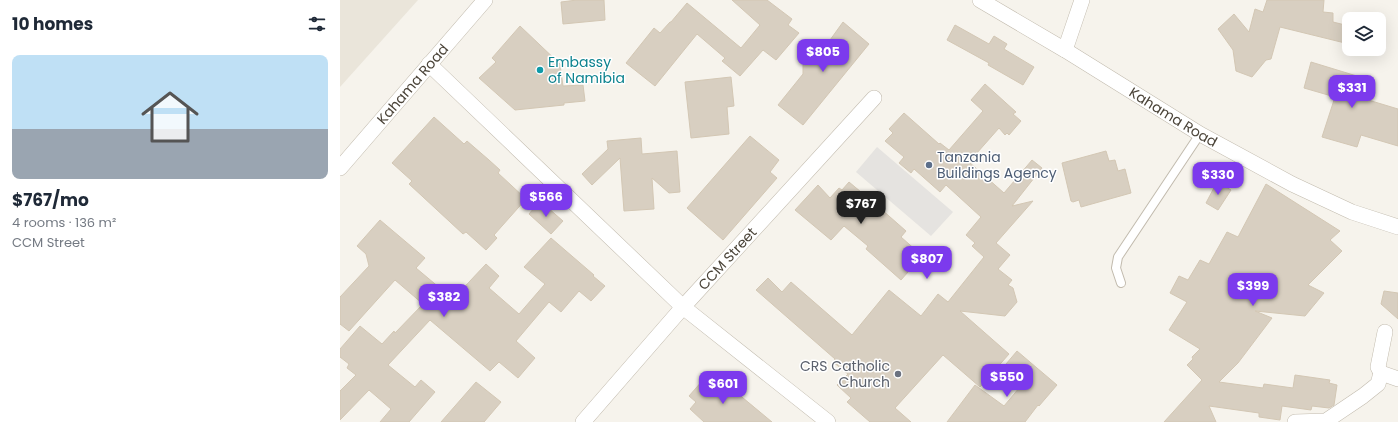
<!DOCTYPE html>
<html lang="en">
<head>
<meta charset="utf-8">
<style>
  :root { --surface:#fff; --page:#f6f6f7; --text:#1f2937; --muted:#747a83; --line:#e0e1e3; --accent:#7c3aed }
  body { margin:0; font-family:Poppins,sans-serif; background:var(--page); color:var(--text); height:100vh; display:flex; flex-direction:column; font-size:15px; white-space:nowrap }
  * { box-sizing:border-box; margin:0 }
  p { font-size:13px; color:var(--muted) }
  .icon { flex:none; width:22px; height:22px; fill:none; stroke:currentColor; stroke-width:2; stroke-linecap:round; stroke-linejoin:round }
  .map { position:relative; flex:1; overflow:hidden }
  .sheet { display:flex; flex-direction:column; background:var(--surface); width:340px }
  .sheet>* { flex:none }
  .tools { position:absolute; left:1002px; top:12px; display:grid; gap:8px }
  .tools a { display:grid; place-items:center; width:44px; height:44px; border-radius:8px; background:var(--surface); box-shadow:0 4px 16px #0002; font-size:20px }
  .price { position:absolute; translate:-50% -34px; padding:0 9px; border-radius:8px; background:var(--accent); color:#fff; font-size:13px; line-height:26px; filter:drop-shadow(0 1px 2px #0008) }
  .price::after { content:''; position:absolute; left:50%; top:24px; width:12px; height:9px; margin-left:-6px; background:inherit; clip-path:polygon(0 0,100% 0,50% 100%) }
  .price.active { background:#222; color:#fff }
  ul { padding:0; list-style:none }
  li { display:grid; align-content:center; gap:8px; height:212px; padding:0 12px }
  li+li { border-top:1px solid var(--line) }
  li span { display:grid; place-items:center; height:124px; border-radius:8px; color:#555 }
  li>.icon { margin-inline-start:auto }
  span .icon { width:72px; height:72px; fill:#fffc; stroke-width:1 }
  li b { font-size:17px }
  h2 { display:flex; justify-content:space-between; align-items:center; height:48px; padding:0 12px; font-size:17px }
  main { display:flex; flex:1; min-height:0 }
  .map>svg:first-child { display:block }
  .residential { fill:#eae5da }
  .parking { fill:#e5e3e0 }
  .building { fill:#d8cfc1; stroke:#d3c7b4 }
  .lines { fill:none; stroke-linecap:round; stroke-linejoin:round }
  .service-casing { stroke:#c2bbae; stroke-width:10 }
  .minor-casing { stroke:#c2bbae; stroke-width:16 }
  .service { stroke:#fff; stroke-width:8 }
  .minor { stroke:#fff; stroke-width:15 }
  .culture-dot { fill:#0f9aa8; stroke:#fff; stroke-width:1.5 }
  .service-dot { fill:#5c6f8a; stroke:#fff; stroke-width:1.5 }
  .worship-dot { fill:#6b7280; stroke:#fff; stroke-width:1.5 }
  .labels { text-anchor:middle; stroke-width:3; stroke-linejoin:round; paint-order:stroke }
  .culture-label { font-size:14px; fill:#0d838f; stroke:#fff; text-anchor:start }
  .street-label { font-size:14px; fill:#4b4439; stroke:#fff }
  .service-label { font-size:14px; fill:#4e5e75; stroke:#fff; text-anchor:start }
  .worship-label { font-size:14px; fill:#5b616d; stroke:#fff; text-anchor:end }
</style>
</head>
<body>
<main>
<section class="sheet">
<h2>10 homes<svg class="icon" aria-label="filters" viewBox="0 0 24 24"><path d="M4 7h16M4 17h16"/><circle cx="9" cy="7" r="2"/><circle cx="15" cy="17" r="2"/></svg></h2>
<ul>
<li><span style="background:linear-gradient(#bfe0f5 60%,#9aa5b1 0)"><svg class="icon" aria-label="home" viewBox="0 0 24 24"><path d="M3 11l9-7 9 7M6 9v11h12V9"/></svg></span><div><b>$767/mo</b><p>4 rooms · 136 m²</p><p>CCM Street</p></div></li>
</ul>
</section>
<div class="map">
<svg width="1058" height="422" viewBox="0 0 1058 422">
  <rect width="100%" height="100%" fill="#f6f3ec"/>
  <path class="residential" d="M 0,0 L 78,0 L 0,87 Z"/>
  <path class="parking" d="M 537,147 L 613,212 L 591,236 L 516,172 Z"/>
  <g class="building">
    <path d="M 237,0 L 264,0 L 265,20 L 223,24 L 221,2 Z"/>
    <path d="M 392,0 L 427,0 L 452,19 L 448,25 L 459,33 L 436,60 L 423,50 L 400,76 L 382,61 L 385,58 L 357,34 L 315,86 L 286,63 L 314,28 L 320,33 L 330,22 L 331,22 L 347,3 L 401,48 L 420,25 Z"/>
    <path d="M 927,0 L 984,0 L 983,12 L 993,13 L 993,22 L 1009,26 L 1009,44 L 940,27 L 931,59 L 926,60 L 912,77 L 896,71 L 893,50 L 878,29 L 894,14 L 909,32 L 915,9 L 923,12 Z"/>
    <path d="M 503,22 L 529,44 L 463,125 L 438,105 L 463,74 L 463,65 L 479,46 L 485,47 Z"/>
    <path d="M 615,25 L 649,44 L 654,36 L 667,44 L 664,49 L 694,67 L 683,85 L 648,65 L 649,63 L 607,40 Z"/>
    <path d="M 180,26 L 220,64 L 223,86 L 243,85 L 245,101 L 224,103 L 224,105 L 175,110 L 139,78 L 156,62 L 152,58 Z"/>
    <path d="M 971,62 L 1020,77 L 1015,96 L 1058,109 L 1058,146 L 1021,135 L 1017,147 L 982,137 L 995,97 L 964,88 Z"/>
    <path d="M 391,77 L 394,106 L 387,107 L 389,134 L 351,138 L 345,82 Z"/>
    <path d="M 645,84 L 676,112 L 673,114 L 681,121 L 669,135 L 667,133 L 665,135 L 659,128 L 629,162 L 664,193 L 692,160 L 702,168 L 672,206 L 693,201 L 656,243 L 670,255 L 658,269 L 672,280 L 668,285 L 673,288 L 677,302 L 665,316 L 620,311 L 669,354 L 640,387 L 603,355 L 555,408 L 571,422 L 530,422 L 507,402 L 511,398 L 497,385 L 508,374 L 493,362 L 495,359 L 416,290 L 428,278 L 442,292 L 451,282 L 512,335 L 549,290 L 581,316 L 598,294 L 608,302 L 644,257 L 632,246 L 635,243 L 626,235 L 641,217 L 606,185 L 600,192 L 574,169 L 571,173 L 559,163 L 564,157 L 545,141 L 553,133 L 549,129 L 564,113 L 599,144 L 600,143 L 609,150 L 643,111 L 631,100 Z"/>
    <path d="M 94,117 L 124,144 L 127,141 L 149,160 L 160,170 L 158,173 L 186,199 L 154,235 L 157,238 L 146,250 L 126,232 L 123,234 L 69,184 L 72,181 L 52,163 Z"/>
    <path d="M 410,136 L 439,160 L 430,172 L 437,178 L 383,240 L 347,208 Z"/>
    <path d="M 301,138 L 302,154 L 337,151 L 340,192 L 329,193 L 312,178 L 314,209 L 284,211 L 280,158 L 252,185 L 242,174 L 268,149 L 267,141 Z"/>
    <path d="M 766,151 L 769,161 L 775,160 L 778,171 L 785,169 L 791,193 L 741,207 L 739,200 L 733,202 L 731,201 L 722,163 Z"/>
    <path d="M 509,182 L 527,197 L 531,193 L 545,205 L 541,209 L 566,231 L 561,237 L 578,252 L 572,260 L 576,263 L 561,280 L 526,249 L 528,246 L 504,226 L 491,240 L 455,210 L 478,185 L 490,198 L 499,188 L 502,190 Z"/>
    <path d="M 877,182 L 891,190 L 878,210 L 866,203 Z"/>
    <path d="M 926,184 L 1000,231 L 990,240 L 1002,251 L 968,285 L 984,293 L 965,316 L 915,311 L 932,318 L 898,363 L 879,382 L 923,388 L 924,384 L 953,388 L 955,375 L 990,380 L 989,383 L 997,385 L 994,405 L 989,408 L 972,406 L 971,410 L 942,406 L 940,420 L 919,417 L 919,413 L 869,406 L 876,422 L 824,422 L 862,380 L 847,365 L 853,359 L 852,357 L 860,349 L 829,330 L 847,302 L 830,293 L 839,276 L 848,280 L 860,260 L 869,264 L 887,232 L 898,237 Z"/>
    <path d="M 200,201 L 223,221 L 211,234 L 189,214 Z"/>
    <path d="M 40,220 L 85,258 L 76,268 L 113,299 L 146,264 L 159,276 L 149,288 L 179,314 L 205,284 L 184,267 L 211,238 L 254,275 L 253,276 L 265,286 L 251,301 L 239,291 L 221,312 L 209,302 L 176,341 L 195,358 L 178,378 L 159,362 L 150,371 L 90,320 L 48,365 L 75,387 L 81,380 L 95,392 L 69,422 L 40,422 L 51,409 L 29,390 L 0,420 L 0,391 L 16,375 L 7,368 L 9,364 L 0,357 L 0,349 L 20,326 L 42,344 L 54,331 L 55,333 L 83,304 L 55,280 L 9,331 L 0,324 L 0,297 L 29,266 L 26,254 L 17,246 Z"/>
    <path d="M 1044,291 L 1058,293 L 1058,319 L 1041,304 Z"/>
    <path d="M 677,351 L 717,385 L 699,406 L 698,405 L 685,422 L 607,422 L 635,385 L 664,406 L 685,381 L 666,364 Z"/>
    <path d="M 376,378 L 383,385 L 385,383 L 432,422 L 364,422 L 350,409 L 356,402 L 349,396 L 363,380 L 370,385 Z"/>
    <path d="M 136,382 L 161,402 L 144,422 L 101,422 Z"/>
  </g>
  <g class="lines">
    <g class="service-casing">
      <path id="service" d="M 781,283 L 776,268 L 778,257 L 860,134"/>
    </g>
    <g class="minor-casing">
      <g id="minor">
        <path id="s1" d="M 640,0 L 725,50 L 860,134 L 952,184 L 1012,212 L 1058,227"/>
        <path d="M 725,50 L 742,0"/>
        <path d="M 89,64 L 343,307 L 488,422"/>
        <path id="s2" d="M 0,168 L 145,0"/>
        <path d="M 1045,332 L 1038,367 L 1041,373 L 1058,379"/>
        <path id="s3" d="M 243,422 L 343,307 L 534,98"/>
        <path d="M 955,422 L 986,421 L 1023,396 L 1038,384 L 1041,373"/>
      </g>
    </g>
    <use href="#service" class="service"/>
    <use href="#minor" class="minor"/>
  </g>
  <circle class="culture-dot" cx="200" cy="70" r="4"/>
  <circle class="service-dot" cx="589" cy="165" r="4"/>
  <circle class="worship-dot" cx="558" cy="374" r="4"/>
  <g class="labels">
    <g class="culture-label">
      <text x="208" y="67">Embassy<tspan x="208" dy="16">of Namibia</tspan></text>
    </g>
    <g class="street-label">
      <text dy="5" stroke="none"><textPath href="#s2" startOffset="111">Kahama Road</textPath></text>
      <text dy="5" stroke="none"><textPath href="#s1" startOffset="226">Kahama Road</textPath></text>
      <text dy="5" stroke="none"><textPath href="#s3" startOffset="218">CCM Street</textPath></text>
    </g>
    <g class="service-label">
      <text x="597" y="162">Tanzania<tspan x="597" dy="16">Buildings Agency</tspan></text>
    </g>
    <g class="worship-label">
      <text x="550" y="371">CRS Catholic<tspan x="550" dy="16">Church</tspan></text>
    </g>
  </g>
</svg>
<div class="tools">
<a><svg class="icon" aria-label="layers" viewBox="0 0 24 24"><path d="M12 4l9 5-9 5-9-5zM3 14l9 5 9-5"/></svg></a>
</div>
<b class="price" style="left:483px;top:73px">$805</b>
<b class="price" style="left:1012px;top:109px">$331</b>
<b class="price" style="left:878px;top:196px">$330</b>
<b class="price" style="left:206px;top:218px">$566</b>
<b class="price active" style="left:521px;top:225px">$767</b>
<b class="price" style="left:587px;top:280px">$807</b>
<b class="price" style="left:913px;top:307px">$399</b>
<b class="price" style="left:104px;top:318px">$382</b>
<b class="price" style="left:667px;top:398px">$550</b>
<b class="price" style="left:383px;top:405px">$601</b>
</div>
</main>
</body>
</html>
